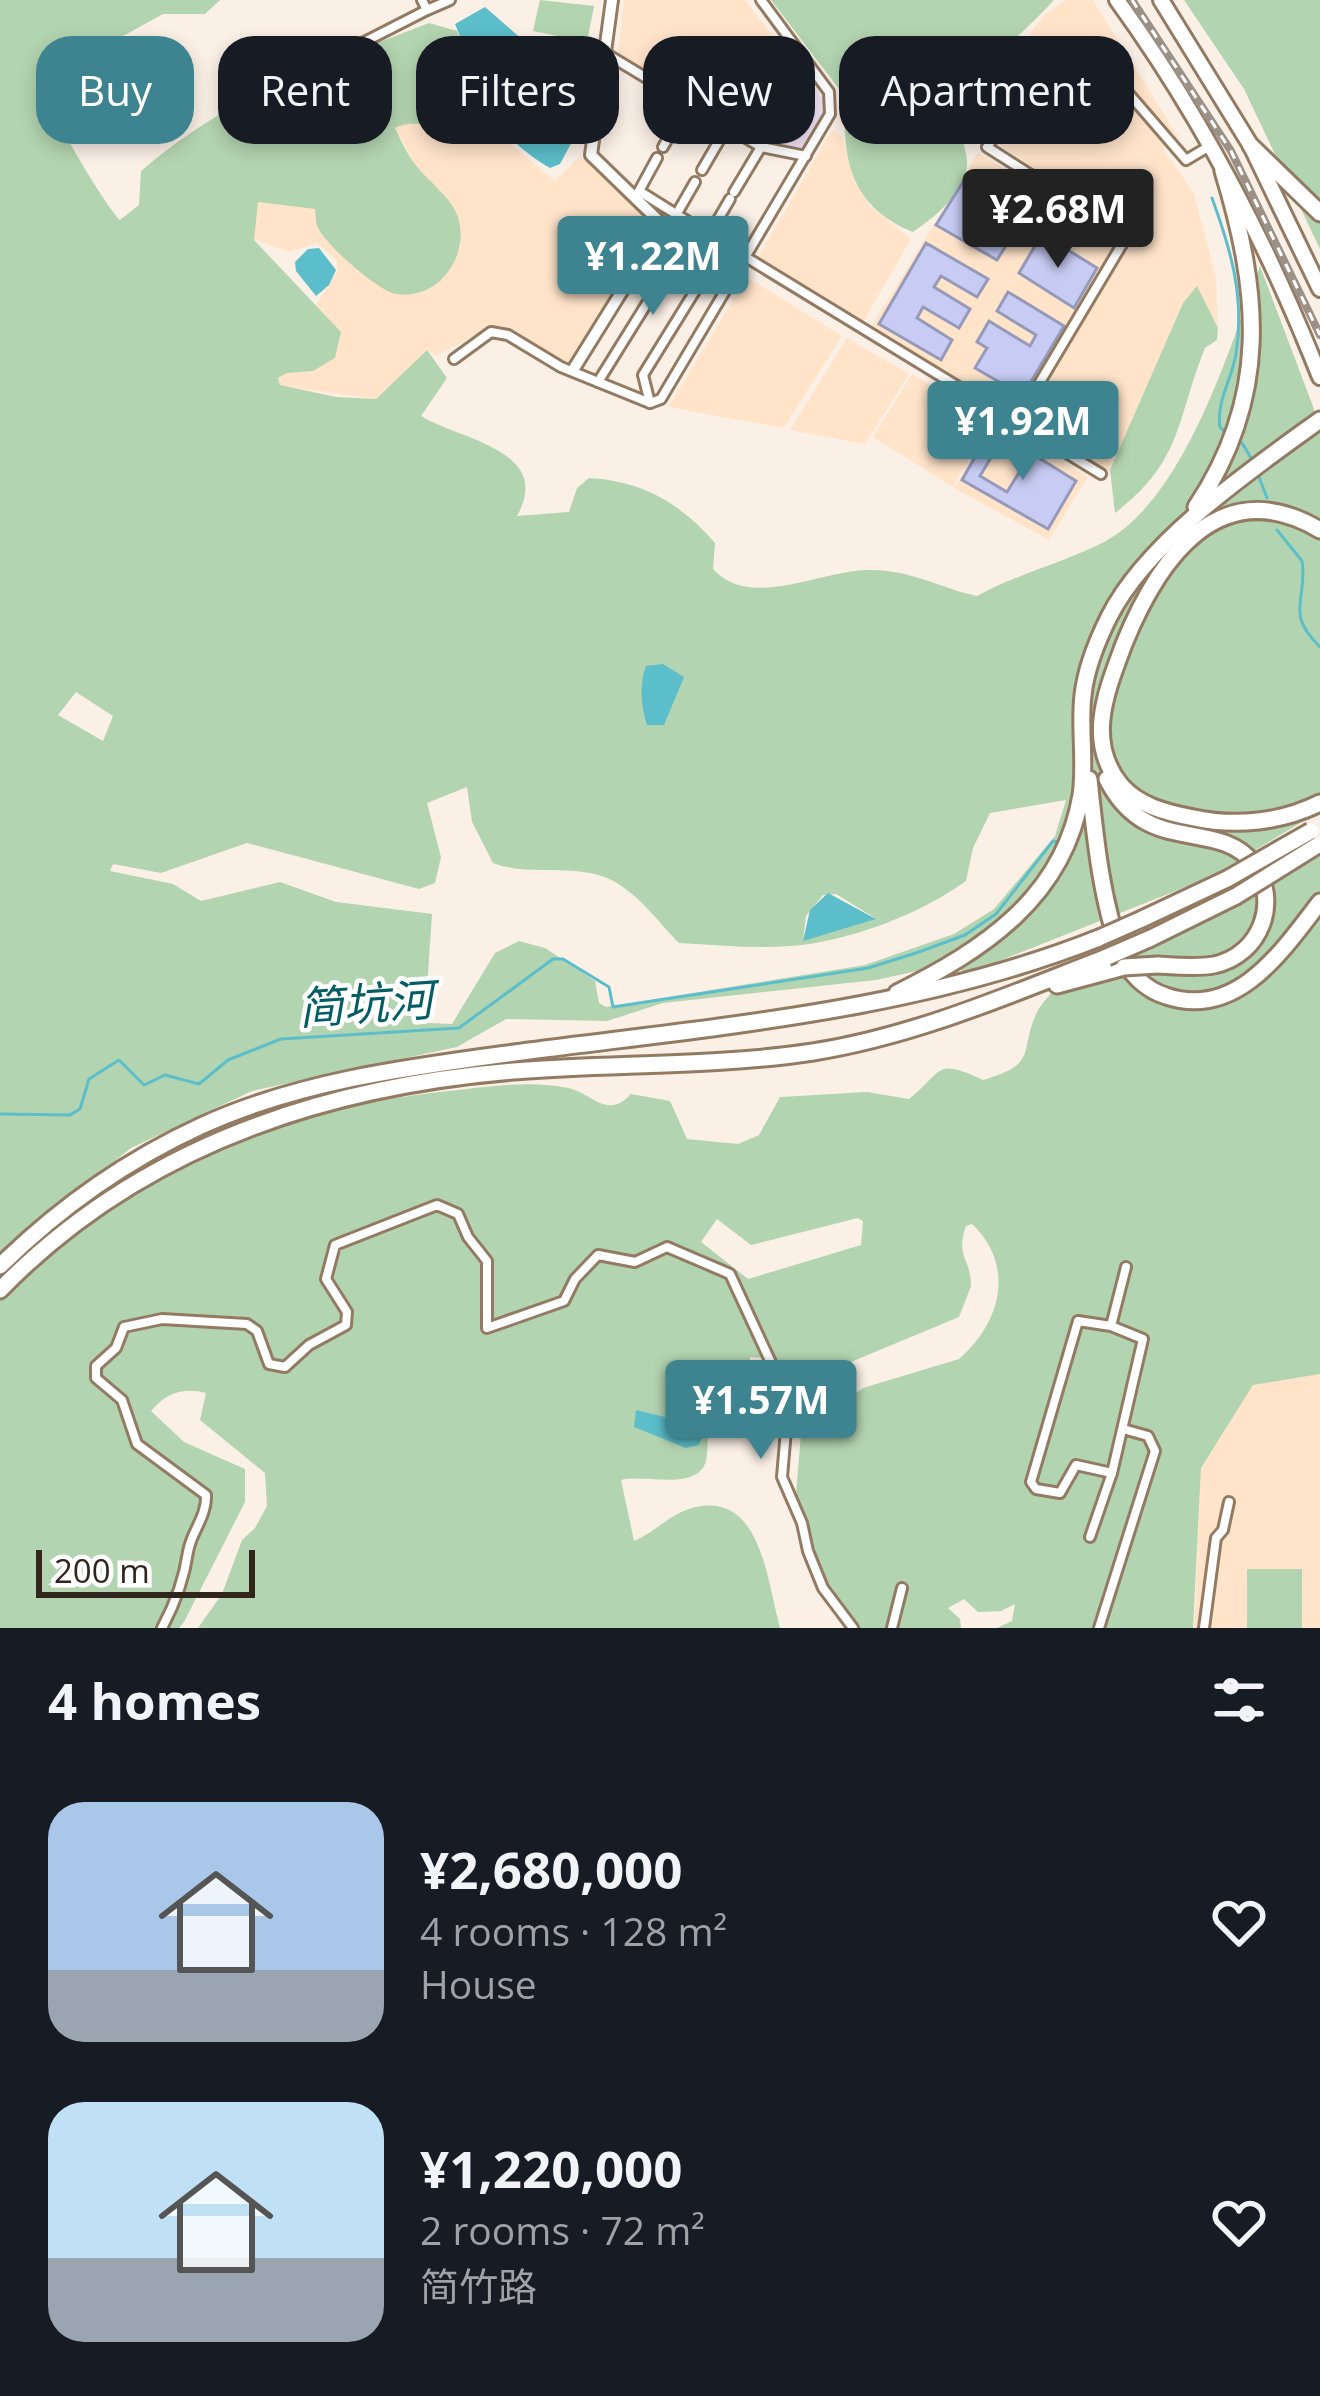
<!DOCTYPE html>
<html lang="en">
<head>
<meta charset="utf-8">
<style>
  :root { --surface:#171b24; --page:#242831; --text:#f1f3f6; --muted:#9ea1a6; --accent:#3e8490 }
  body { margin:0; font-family:"Open Sans","Noto Sans SC",sans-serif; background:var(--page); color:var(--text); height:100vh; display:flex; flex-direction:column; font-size:45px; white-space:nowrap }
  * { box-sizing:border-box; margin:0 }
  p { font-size:39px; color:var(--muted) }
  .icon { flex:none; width:66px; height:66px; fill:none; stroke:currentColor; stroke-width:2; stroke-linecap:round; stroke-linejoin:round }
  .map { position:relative; height:1628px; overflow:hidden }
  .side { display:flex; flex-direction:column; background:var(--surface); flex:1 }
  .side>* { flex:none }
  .banner { position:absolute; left:36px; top:36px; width:1248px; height:108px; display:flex; gap:24px }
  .scale { position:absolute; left:36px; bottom:30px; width:219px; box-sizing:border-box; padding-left:12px; border:6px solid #30261c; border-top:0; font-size:33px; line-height:42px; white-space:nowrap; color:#30261c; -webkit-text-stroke:9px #fff; paint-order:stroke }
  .price { position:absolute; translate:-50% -102px; padding:0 27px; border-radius:12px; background:var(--accent); color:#fff; font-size:39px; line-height:78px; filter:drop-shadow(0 3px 6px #0008) }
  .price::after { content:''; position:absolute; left:50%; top:72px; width:36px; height:27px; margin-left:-18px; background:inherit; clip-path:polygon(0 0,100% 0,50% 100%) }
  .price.on { background:#222; color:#fff }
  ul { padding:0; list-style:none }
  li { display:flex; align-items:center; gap:36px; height:300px; padding:0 48px }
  li span { display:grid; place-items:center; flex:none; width:336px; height:240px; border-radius:36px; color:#555 }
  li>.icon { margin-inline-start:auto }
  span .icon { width:144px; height:144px; fill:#fffc; stroke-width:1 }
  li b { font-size:51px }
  h2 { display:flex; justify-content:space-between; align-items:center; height:144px; padding:0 48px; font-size:51px }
  .tag { padding:0 42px; border-radius:36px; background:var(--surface); box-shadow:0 6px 18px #0003; font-size:42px; line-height:108px }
  .tag.on { background:var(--accent); color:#fff }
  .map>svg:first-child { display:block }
  .built { fill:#ffe4ca }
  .medical { fill:#f2e2f4 }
  .green { fill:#b3d4b0; fill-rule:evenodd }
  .water { fill:#5bbeca }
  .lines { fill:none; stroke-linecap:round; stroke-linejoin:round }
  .stream { stroke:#5bbeca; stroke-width:3 }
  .building { fill:#c8ccf5; stroke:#969ab9; stroke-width:3 }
  .minor-casing { stroke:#937b63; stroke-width:14 }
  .tertiary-casing { stroke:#937b63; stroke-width:16 }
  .trunk-casing { stroke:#937b63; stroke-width:20 }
  .motorway-casing { stroke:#937b63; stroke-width:21 }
  .minor { stroke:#fff; stroke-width:8 }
  .tertiary { stroke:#fff; stroke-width:10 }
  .trunk { stroke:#fff; stroke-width:14 }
  .motorway { stroke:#fff; stroke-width:15 }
  .rail-casing { stroke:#9c9187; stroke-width:8 }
  .rail { stroke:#fff; stroke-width:3; stroke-dasharray:9; stroke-linecap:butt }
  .motorway-bridge-casing { stroke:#937b63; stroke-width:21; stroke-linecap:butt }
  .motorway-bridge { stroke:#fff; stroke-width:15 }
  .labels { text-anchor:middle; stroke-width:9; stroke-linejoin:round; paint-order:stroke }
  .water-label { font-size:45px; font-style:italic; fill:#035d66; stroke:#fff }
</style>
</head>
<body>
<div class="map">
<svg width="1320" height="1628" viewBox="0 0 1320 1628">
  <rect width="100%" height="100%" fill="#fbf0e6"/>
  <g class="built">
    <path d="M 624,0 L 745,0 L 775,39 L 725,76 L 705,104 L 618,53 Z"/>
    <path d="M 1066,0 L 1093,0 L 1178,137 L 1162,147 L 1194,194 L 1216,278 L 1218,328 L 1197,287 L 1183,303 L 1108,474 L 1022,424 L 1132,237 L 965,120 L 1045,14 Z"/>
    <path d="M 479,118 L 555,181 L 579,157 L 593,165 L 658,226 L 572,364 L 560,362 L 503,328 L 490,327 L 436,356 L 427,350 L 376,399 L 281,386 L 278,379 L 287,372 L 313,371 L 341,332 L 316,305 L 338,270 L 336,260 L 317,243 L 289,252 L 254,239 L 258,202 L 316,209 L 318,228 L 355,267 L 461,247 L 456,212 L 415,165 L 395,128 L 403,123 L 457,128 Z"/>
    <path d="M 832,130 L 842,137 L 855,181 L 870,206 L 911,239 L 862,324 L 757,259 Z"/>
    <path d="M 978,153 L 1122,237 L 1014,418 L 869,330 Z"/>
    <path d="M 747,277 L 842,336 L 784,428 L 668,407 Z"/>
    <path d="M 847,338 L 909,374 L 865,444 L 790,430 Z"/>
    <path d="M 912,374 L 991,421 L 953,487 L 873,437 Z"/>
    <path d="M 993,422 L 1088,477 L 1049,540 L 954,488 Z"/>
    <path d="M 1320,1374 L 1320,1628 L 1194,1628 L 1201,1468 L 1253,1385 Z"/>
  </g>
  <path class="medical" d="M 775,39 L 825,101 L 824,113 L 803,148 L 773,144 L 705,104 L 725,76 Z"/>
  <g class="green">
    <path d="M 0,0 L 220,0 L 205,14 L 163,14 L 125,35 L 72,52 L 51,70 C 51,82 49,98 53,109 C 60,129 107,208 120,220 L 139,205 L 141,171 C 230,94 322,65 429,23 L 457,31 L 488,108 C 453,146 423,113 395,128 C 402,142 408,157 419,169 C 430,182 448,196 456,212 C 473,251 441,301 396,294 C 378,291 326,245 318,228 C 315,222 316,215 315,209 L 258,202 L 254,240 L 341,332 L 335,358 L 313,371 L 287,373 L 278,378 L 280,385 L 336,397 L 376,399 L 427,350 L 447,378 L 421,416 C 460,440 554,450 517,516 L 569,512 L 577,488 L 589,478 C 643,481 680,503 715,543 L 713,569 C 749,610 820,571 867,570 C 910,569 937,587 977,596 C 1017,574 1063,563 1104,542 C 1185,499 1230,347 1260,266 L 1320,425 L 1320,811 L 1211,877 L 964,975 L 953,954 L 917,971 L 876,980 L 663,1003 L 607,1021 L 506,1019 L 457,1047 L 252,1091 L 131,1148 L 0,1252 ZM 76,692 L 113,716 L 103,741 L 58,715 ZM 467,787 L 472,822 L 493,863 C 528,876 564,865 598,875 C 631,883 657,921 679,943 C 716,945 755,949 791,946 C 847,942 921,914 966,881 L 973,848 L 990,813 L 1066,800 L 1055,836 L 1035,860 L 994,909 L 954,934 L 865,965 L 606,1007 L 599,1003 L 595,981 L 545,948 L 519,941 L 495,953 L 452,1024 L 427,1023 L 425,1019 L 432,914 L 336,902 L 280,882 L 201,901 L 173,884 L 110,871 L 113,864 L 161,873 L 247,843 L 419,889 L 435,883 L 441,857 L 427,803 ZM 836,894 L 875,918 L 803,940 L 806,916 L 823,895 Z"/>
    <path d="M 540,0 L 594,6 L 587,42 L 533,31 Z"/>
    <path d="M 771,0 L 1054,0 C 1024,34 974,69 961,115 C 957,130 966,146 967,161 C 968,191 935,217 913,232 C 851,207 841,159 846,98 Z"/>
    <path d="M 1184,0 L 1320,0 L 1320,249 L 1244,89 Z"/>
    <path d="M 1197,286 L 1218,328 L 1217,340 L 1205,348 C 1176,420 1183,461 1115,513 L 1110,470 L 1183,303 Z"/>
    <path d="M 1320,856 L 1320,1374 L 1253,1385 L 1201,1468 L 1193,1628 L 997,1628 L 1012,1621 L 1015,1604 L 1001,1611 L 978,1612 L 964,1599 L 948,1608 L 960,1619 L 961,1628 L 846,1628 L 820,1591 L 791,1508 L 795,1506 L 801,1434 L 863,1388 L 959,1359 C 1001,1323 1016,1266 972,1224 L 966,1226 C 955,1257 971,1258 971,1286 L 959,1317 L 846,1364 L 780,1383 L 762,1358 L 750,1357 C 749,1382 751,1408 732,1427 L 708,1427 C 707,1438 709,1457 704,1466 C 691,1490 641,1474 621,1480 L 634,1541 C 654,1533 670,1514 692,1508 C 761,1489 767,1581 780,1628 L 198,1628 L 222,1594 L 242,1540 L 255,1528 L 267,1506 L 265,1473 L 200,1420 L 206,1393 C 183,1387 166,1393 151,1411 L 184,1442 L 245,1469 L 245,1502 L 184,1622 L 179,1628 L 0,1628 L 0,1300 C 131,1177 259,1112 439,1092 C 481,1088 527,1079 568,1088 C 594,1094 607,1120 631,1094 L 670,1101 L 687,1139 L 738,1144 L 759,1135 L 780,1097 L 867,1092 L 909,1099 C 944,1071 934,1057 983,1080 C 1040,1063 1018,1053 1037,1012 C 1041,1004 1050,995 1055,989 L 1251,896 ZM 858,1218 L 863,1221 L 861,1245 L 748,1279 L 701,1242 L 717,1219 L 751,1245 Z"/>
    <rect x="1247" y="1569" width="55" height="59"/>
  </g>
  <g class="water">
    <path d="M 485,7 L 540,55 L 565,54 L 587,59 L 573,140 L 560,164 L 550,168 C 486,131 482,89 455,24 Z"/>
    <path d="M 319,248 L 336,270 L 329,285 L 316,296 L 296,271 L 295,262 L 308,249 Z"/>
    <path d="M 663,664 L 684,677 L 664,725 L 647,725 C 641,707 639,684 646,666 Z"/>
    <path d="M 828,893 L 876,919 L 803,941 L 810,910 Z"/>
    <path d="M 636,1410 L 706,1427 L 699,1445 L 686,1448 L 634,1427 Z"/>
  </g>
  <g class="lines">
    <g class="stream">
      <path d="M 1212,198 C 1231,250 1245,298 1236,354 C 1232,379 1216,402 1220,427 L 1225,432"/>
      <path d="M 1242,443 L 1254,463"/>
      <path d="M 1257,472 L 1267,498"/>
      <path d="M 1277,530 L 1302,561 C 1308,601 1284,612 1320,647"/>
      <path d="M 0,1114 L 70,1115 L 80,1109 L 89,1079 L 119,1060 L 144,1085 L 165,1075 L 199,1084 L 228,1060 L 281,1039 L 459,1028 L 553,959 L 563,959 L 609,987 L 613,1007 L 868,968 L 916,953 L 965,935 L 996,914 L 1053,841 L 1060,842"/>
    </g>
  </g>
  <g class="building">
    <path d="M 963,182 L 1023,218 L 997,260 L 936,225 Z"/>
    <path d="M 1042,234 L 1097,268 L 1074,308 L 1019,273 Z"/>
    <path d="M 926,243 L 988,279 L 977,297 L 941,276 L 934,287 L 970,309 L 959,328 L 923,307 L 917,318 L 952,340 L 941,360 L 879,324 Z"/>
    <path d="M 1008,292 L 1064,326 L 1014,410 L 1006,405 L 1015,391 L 975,368 L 987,348 L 977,342 L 989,321 L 1030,346 L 1036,335 L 997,311 Z"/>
    <path d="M 991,429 L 1018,446 L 1010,458 L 996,449 L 980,476 L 1007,492 L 1031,453 L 1076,481 L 1048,529 L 962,480 Z"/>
  </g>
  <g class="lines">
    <g class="minor-casing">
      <g id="minor">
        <path d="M 422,0 L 427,10 L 450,0"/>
        <path d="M 605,53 L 761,147 L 806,156"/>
        <path d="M 274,88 L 427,10"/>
        <path d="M 663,147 L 688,103"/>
        <path d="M 657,158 L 639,191 L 695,226"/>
        <path d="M 702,170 L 727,127"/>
        <path d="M 734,192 L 761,147"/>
        <path d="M 676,215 L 695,182"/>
        <path d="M 716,223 L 730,199"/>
        <path d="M 454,359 L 491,332 L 508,335 L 561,367 L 650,403 L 661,399 L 830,114 L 829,92 L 761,0"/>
        <path d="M 598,382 L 695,226 L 1101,474"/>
        <path d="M 650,403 L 643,375 L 724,244"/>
        <path d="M 1015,424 L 1127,236 L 987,147 L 1026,91 L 1068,115 L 1104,65 L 1186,160 L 1208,147"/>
        <path d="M 1111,1326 L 1143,1339 L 1112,1473 L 1076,1465 L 1060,1493 L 1036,1489 L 1031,1482 L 1078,1321 L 1111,1326 L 1126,1267"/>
        <path d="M 1090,1537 L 1112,1473"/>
        <path d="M 162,1628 C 176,1602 184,1580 188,1552 C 191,1532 207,1517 206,1495 L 137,1444 L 122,1400 L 96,1378 L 96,1366 L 116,1348 L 124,1327 L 162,1319 L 247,1324 L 257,1331 L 269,1364 L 285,1367 L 309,1345 L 346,1325 L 347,1312 L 326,1279 L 335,1245 L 437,1205 L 458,1214 L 468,1237 L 487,1261 L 487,1328 L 564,1301 L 575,1279 L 598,1255 L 635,1262 L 667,1247 L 730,1274 L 773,1367 L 786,1430 L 782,1477 L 802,1523 L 808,1551 L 823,1588 L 853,1628"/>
        <path d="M 892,1628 L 902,1588"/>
        <path d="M 1099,1628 L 1155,1451 L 1148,1436 L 1123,1429"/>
        <path d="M 1204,1628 L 1216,1538 L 1223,1530 L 1229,1502"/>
      </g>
    </g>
    <g class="tertiary-casing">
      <path id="tertiary" d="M 573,370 L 663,225 L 591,155 L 612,0"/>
    </g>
    <g class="trunk-casing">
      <g id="trunk">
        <path d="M 1117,0 C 1201,116 1268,245 1320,377"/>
        <path d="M 1161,0 L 1251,146 L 1320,289"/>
      </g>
    </g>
    <g class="motorway-casing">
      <g id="motorway">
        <path d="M 1251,146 L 1320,213"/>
        <path d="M 1196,507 C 1270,396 1260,293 1223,171"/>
        <path d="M 1320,530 C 1219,470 1158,560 1124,644 C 1107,690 1085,740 1120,784 C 1138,806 1167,813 1194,818 C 1236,827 1282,822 1320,803"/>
        <path d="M 1089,779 C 1095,836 1101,899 1121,953 C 1128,973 1146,990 1166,996 C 1237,1020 1283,950 1320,902"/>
        <path d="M 1107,779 C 1146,858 1217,817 1253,863 C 1281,901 1261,955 1214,965 C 1196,968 1176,966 1158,965"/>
        <path d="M 1142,919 L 1227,879"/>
        <path d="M 1151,938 L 1236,896"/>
        <path d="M 1057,985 L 1124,967"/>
        <path d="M 897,993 C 983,950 1064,898 1081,795 C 1086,762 1079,728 1083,695 C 1086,668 1097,641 1109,617 C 1147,541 1252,469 1320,420"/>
        <path d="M 0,1266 C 58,1209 127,1160 201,1126 C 303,1079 419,1066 529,1051 C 721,1026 918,1010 1099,938"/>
        <path d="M 0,1290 C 137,1149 321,1087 514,1071 C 614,1063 713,1067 813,1052 C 915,1036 1011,994 1107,957"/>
      </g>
    </g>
    <use href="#minor" class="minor"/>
    <use href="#tertiary" class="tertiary"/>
    <use href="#trunk" class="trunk"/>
    <use href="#motorway" class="motorway"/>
    <g class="rail-casing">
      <path id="rail" d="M 1132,0 L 1231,151 L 1320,335"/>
    </g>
    <use href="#rail" class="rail"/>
    <g class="motorway-bridge-casing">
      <g id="motorway-bridge">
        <path d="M 1227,879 L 1311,831"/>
        <path d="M 1236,896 L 1318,845"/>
        <path d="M 1099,938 L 1142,919"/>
        <path d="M 1107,957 L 1151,938"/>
        <path d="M 1124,967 L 1158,965"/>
      </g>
    </g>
    <use href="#motorway-bridge" class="motorway-bridge"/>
  </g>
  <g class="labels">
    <g class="water-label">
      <text transform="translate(366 1004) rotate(-4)" y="16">简坑河</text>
    </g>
  </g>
</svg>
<div class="scale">200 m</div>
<b class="price on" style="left:1058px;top:271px">¥2.68M</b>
<b class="price" style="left:653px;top:318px">¥1.22M</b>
<b class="price" style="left:1023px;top:483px">¥1.92M</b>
<b class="price" style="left:761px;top:1462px">¥1.57M</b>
<div class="banner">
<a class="tag on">Buy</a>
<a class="tag">Rent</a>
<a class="tag">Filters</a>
<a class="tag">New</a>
<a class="tag">Apartment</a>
</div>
</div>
<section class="side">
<h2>4 homes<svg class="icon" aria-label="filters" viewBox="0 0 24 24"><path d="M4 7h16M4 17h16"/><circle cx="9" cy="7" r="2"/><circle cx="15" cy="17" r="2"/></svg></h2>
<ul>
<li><span style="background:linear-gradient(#a9c7e8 70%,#9aa5b1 0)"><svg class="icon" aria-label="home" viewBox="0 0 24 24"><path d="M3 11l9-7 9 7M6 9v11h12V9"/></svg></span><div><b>¥2,680,000</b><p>4 rooms · 128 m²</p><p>House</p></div><svg class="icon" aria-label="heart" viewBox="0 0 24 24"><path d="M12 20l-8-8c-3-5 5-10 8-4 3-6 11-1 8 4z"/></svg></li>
<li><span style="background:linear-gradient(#bfe0f5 65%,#9aa5b1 0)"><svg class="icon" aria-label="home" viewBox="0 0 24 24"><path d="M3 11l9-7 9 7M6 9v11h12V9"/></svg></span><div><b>¥1,220,000</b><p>2 rooms · 72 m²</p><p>简竹路</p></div><svg class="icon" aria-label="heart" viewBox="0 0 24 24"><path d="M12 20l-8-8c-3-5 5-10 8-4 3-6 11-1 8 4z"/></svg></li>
</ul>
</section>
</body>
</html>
